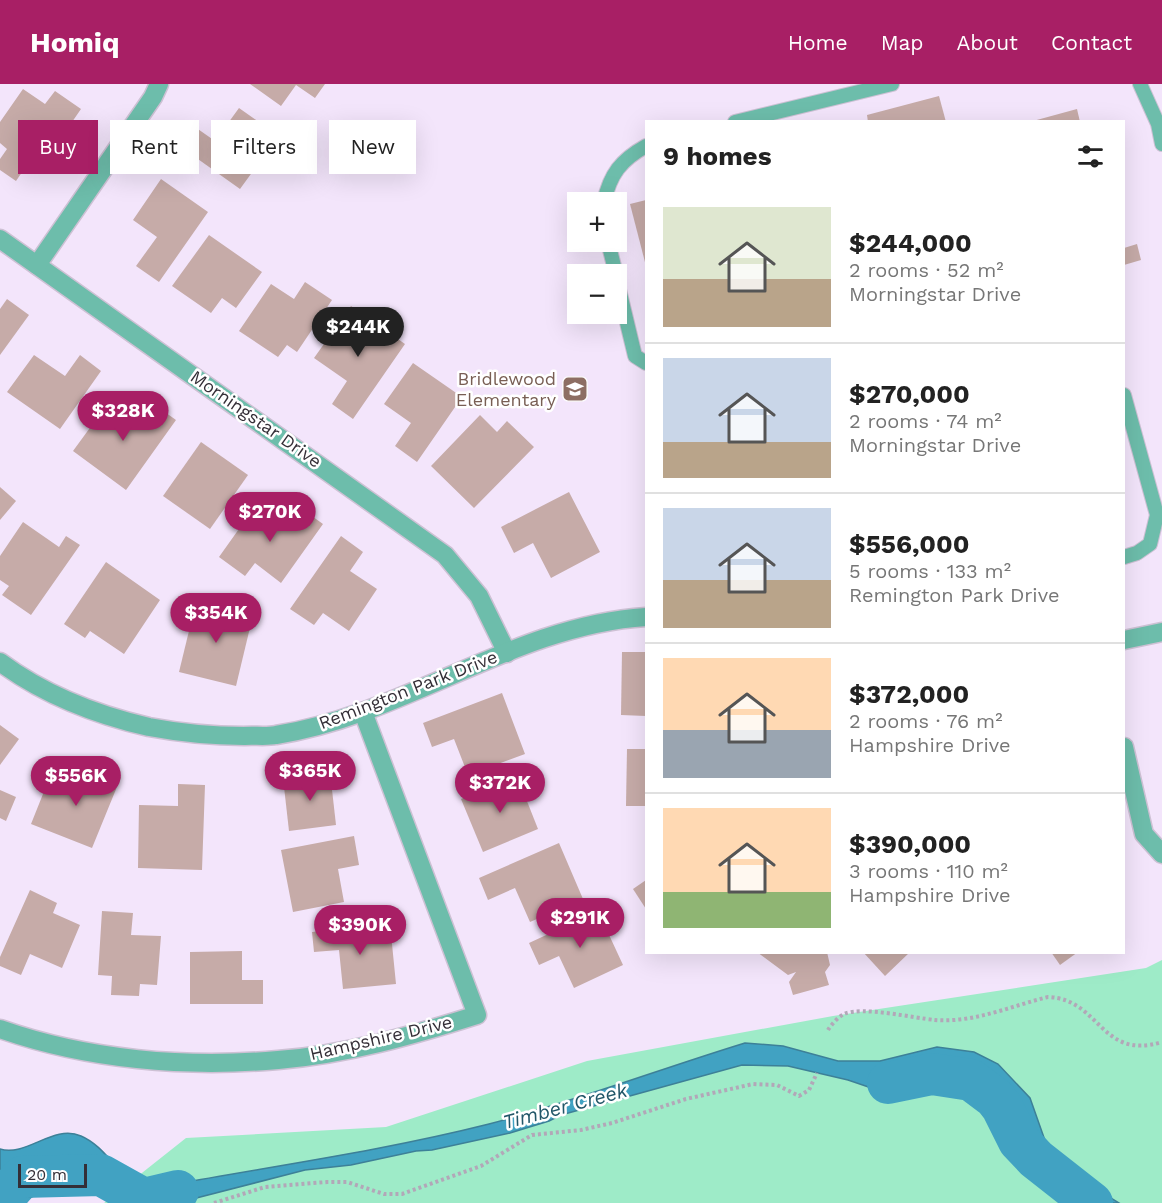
<!DOCTYPE html>
<html lang="en">
<head>
<meta charset="utf-8">
<style>
  :root { --surface:#fff; --page:#f6f6f6; --text:#222; --muted:#767676; --line:#e0e0e0; --accent:#a81f65 }
  body { margin:0; font-family:"Work Sans",sans-serif; background:var(--page); color:var(--text); height:100vh; display:flex; flex-direction:column; font-size:22px; white-space:nowrap }
  * { box-sizing:border-box; margin:0 }
  p { font-size:20px; color:var(--muted) }
  .icon { flex:none; width:33px; height:33px; fill:none; stroke:currentColor; stroke-width:2; stroke-linecap:round; stroke-linejoin:round }
  .map { position:relative; flex:1; overflow:hidden }
  .details { position:absolute; left:645px; top:36px; width:480px; height:834px; display:flex; flex-direction:column; background:var(--surface); border-radius:0px; box-shadow:0 6px 24px #0002 }
  .details>* { flex:none }
  .top-card { position:absolute; left:18px; top:36px; width:537px; height:54px; display:flex; gap:12px }
  .fabs { position:absolute; left:567px; top:108px; display:grid; gap:12px }
  .fabs a { display:grid; place-items:center; width:60px; height:60px; border-radius:0px; background:var(--surface); box-shadow:0 6px 24px #0002; font-size:30px }
  .scale { position:absolute; left:18px; bottom:15px; width:69px; box-sizing:border-box; padding-left:6px; border:3px solid #342f37; border-top:0; font-size:16px; line-height:21px; white-space:nowrap; color:#342f37; -webkit-text-stroke:4px #fff; paint-order:stroke }
  .price { position:absolute; translate:-50% -51px; padding:0 14px; border-radius:21px; background:var(--accent); color:#fff; font-size:20px; line-height:39px; filter:drop-shadow(0 2px 3px #0008) }
  .price::after { content:''; position:absolute; left:50%; top:36px; width:18px; height:14px; margin-left:-9px; background:inherit; clip-path:polygon(0 0,100% 0,50% 100%) }
  .price.selected { background:#222; color:#fff }
  ul { padding:0; list-style:none }
  li { display:flex; align-items:center; gap:18px; height:150px; padding:0 18px }
  li+li { border-top:2px solid var(--line) }
  li span { display:grid; place-items:center; flex:none; width:168px; height:120px; border-radius:0px; color:#555 }
  li>.icon { margin-inline-start:auto }
  span .icon { width:72px; height:72px; fill:#fffc; stroke-width:1 }
  li b { font-size:26px }
  h2 { display:flex; justify-content:space-between; align-items:center; height:72px; padding:0 18px; font-size:26px }
  .tag { padding:0 21px; border-radius:0px; background:var(--surface); box-shadow:0 6px 24px #0002; font-size:21px; line-height:54px }
  .tag.selected { background:var(--accent); color:#fff }
  header { display:flex; align-items:center; gap:36px; box-sizing:border-box; height:84px; padding:0 30px; background:var(--accent); color:#fff }
  header strong { font-size:28px }
  nav { display:flex; gap:33px; margin-inline-start:auto; font-size:21px }
  .map>svg:first-child { display:block }
  .green { fill:#9eebc8 }
  .water { fill:#41a2c2; stroke:#3d8098; stroke-width:1.5 }
  .lines { fill:none; stroke-linecap:round; stroke-linejoin:round }
  .river { stroke:#41a2c2; stroke-width:42 }
  .building { fill:#c6aba8 }
  .service-casing { stroke:#cdc1d4; stroke-width:16 }
  .minor-casing { stroke:#cdc1d4; stroke-width:21 }
  .path { stroke:#b2a7b8; stroke-width:4; stroke-dasharray:3 3; stroke-linecap:butt }
  .service { stroke:#6dbdab; stroke-width:14 }
  .minor { stroke:#6dbdab; stroke-width:18 }
  .labels { text-anchor:middle; stroke-width:5; stroke-linejoin:round; paint-order:stroke }
  .education-label { font-size:18px; fill:#785e54; stroke:#fff; text-anchor:end }
  .street-label { font-size:18px; fill:#342f37; stroke:#fff }
  .water-label { font-size:20px; font-style:italic; fill:#215668; stroke:#fff }
</style>
</head>
<body>
<header>
<strong>Homiq</strong>
<nav><a>Home</a><a>Map</a><a>About</a><a>Contact</a></nav>
</header>
<div class="map">
<svg width="1162" height="1119" viewBox="0 0 1162 1119">
  <rect width="100%" height="100%" fill="#f3e5fb"/>
  <path class="green" d="M 1162,876 L 1162,1119 L 104,1119 L 186,1054 L 386,1043 L 587,977 L 833,932 L 1146,884 Z"/>
  <path class="water" d="M 745,959 L 783,962 L 838,977 L 880,977 L 937,963 L 974,968 L 998,980 L 1030,1014 L 1048,1065 L 1057,1077 L 1070,1089 L 1119,1119 L 1061,1119 L 1017,1082 L 1013,1065 L 1014,1041 L 1007,1020 L 996,1007 L 980,997 L 950,990 L 913,1001 L 883,1008 L 848,996 L 788,982 L 742,981 L 561,1031 L 549,1037 L 510,1049 L 432,1066 L 416,1067 L 351,1081 L 305,1086 L 177,1119 L 141,1118 L 110,1090 L 38,1110 L 21,1118 L 10,1119 L 0,1116 L 0,1065 C 27,1073 53,1040 81,1052 C 118,1068 123,1119 175,1100 C 280,1081 386,1066 489,1040 C 576,1017 660,985 745,959 Z"/>
  <g class="lines">
    <g class="river">
      <path d="M 888,999 L 932,990 L 971,996 L 995,1014 L 1002,1023 L 1019,1057 L 1036,1075 L 1092,1119"/>
      <path d="M 0,1118 L 22,1093 L 101,1091 L 144,1115 L 178,1107"/>
    </g>
  </g>
  <g class="building">
    <path d="M 250,0 L 325,0 L 315,14 L 296,1 L 281,22 Z"/>
    <path d="M 23,5 L 45,20 L 55,7 L 81,25 L 45,77 L 35,69 L 16,97 L 0,86 L 0,75 L 7,65 L 0,59 L 0,38 Z"/>
    <path d="M 939,12 L 946,38 L 868,38 L 867,31 Z"/>
    <path d="M 239,24 L 290,60 L 273,84 L 261,76 L 240,105 L 181,63 L 195,43 L 215,57 Z"/>
    <path d="M 1077,25 L 1080,38 L 1033,38 L 1033,37 Z"/>
    <path d="M 161,95 L 208,128 L 159,198 L 136,182 L 157,153 L 133,136 Z"/>
    <path d="M 646,116 L 646,182 L 630,120 Z"/>
    <path d="M 209,151 L 262,188 L 236,224 L 222,214 L 211,229 L 172,202 Z"/>
    <path d="M 1137,160 L 1141,176 L 1124,181 L 1124,164 Z"/>
    <path d="M 305,198 L 332,216 L 297,268 L 287,261 L 278,273 L 239,247 L 271,200 L 294,215 Z"/>
    <path d="M 7,215 L 29,231 L 0,271 L 0,225 Z"/>
    <path d="M 351,222 L 405,260 L 353,335 L 332,320 L 347,297 L 314,274 Z"/>
    <path d="M 34,271 L 65,292 L 80,271 L 101,287 L 60,345 L 7,308 Z"/>
    <path d="M 413,279 L 462,313 L 417,378 L 395,362 L 411,339 L 384,320 Z"/>
    <path d="M 111,315 L 143,338 L 155,321 L 176,336 L 126,406 L 73,367 Z"/>
    <path d="M 480,331 L 497,348 L 507,337 L 534,363 L 474,424 L 431,382 Z"/>
    <path d="M 201,358 L 248,391 L 210,445 L 163,412 Z"/>
    <path d="M 0,403 L 16,417 L 0,436 Z"/>
    <path d="M 569,408 L 600,468 L 551,494 L 533,459 L 514,469 L 501,443 Z"/>
    <path d="M 256,421 L 289,444 L 302,425 L 323,440 L 281,499 L 255,479 L 245,492 L 219,473 Z"/>
    <path d="M 23,438 L 59,463 L 66,452 L 80,461 L 31,531 L 2,511 L 9,502 L 0,496 L 0,472 Z"/>
    <path d="M 341,452 L 363,468 L 350,487 L 377,505 L 349,547 L 323,529 L 314,541 L 290,525 Z"/>
    <path d="M 106,478 L 160,516 L 124,570 L 90,547 L 85,554 L 64,540 Z"/>
    <path d="M 196,518 L 253,531 L 236,602 L 179,588 Z"/>
    <path d="M 622,568 L 646,568 L 646,632 L 621,631 Z"/>
    <path d="M 502,609 L 525,670 L 468,691 L 454,655 L 432,663 L 423,639 Z"/>
    <path d="M 0,641 L 19,655 L 0,681 Z"/>
    <path d="M 627,665 L 646,665 L 646,722 L 626,722 Z"/>
    <path d="M 95,683 L 121,693 L 92,764 L 31,740 L 51,690 L 87,704 Z"/>
    <path d="M 330,688 L 336,741 L 289,747 L 283,694 Z"/>
    <path d="M 517,692 L 538,745 L 483,768 L 461,715 Z"/>
    <path d="M 178,700 L 205,701 L 202,786 L 138,784 L 139,721 L 178,722 Z"/>
    <path d="M 0,706 L 16,713 L 6,737 L 0,734 Z"/>
    <path d="M 354,752 L 359,781 L 338,785 L 344,818 L 293,828 L 281,766 Z"/>
    <path d="M 559,759 L 583,815 L 530,838 L 515,804 L 488,816 L 479,794 Z"/>
    <path d="M 646,796 L 646,825 L 633,805 Z"/>
    <path d="M 30,806 L 57,819 L 53,829 L 80,841 L 62,884 L 30,870 L 21,891 L 0,882 L 0,873 Z"/>
    <path d="M 102,827 L 133,829 L 131,851 L 161,852 L 157,901 L 140,900 L 139,912 L 111,911 L 112,892 L 98,891 Z"/>
    <path d="M 598,827 L 623,881 L 574,904 L 559,872 L 539,881 L 529,859 Z"/>
    <path d="M 364,843 L 365,853 L 391,850 L 396,900 L 343,905 L 339,866 L 314,868 L 312,848 Z"/>
    <path d="M 242,867 L 242,896 L 263,896 L 263,920 L 190,920 L 190,868 Z"/>
    <path d="M 757,868 L 827,868 L 830,881 L 825,888 L 829,901 L 793,911 L 789,898 L 796,888 L 788,891 Z"/>
    <path d="M 863,868 L 910,868 L 885,892 Z"/>
    <path d="M 1051,868 L 1078,868 L 1060,881 Z"/>
  </g>
  <g class="lines">
    <g class="service-casing">
      <g id="service">
        <path d="M 1140,0 L 1158,40 L 1162,60"/>
        <path d="M 735,38 L 892,0"/>
        <path d="M 604,118 C 610,90 621,76 646,62"/>
        <path d="M 608,158 L 616,190"/>
        <path d="M 616,193 L 635,272 L 646,279"/>
        <path d="M 1124,311 L 1157,431 L 1150,460 L 1137,469 L 1124,473"/>
      </g>
    </g>
    <g class="minor-casing">
      <g id="minor">
        <path d="M 0,155 L 445,471 L 479,512 L 507,569"/>
        <path d="M 37,181 L 153,13 L 159,0"/>
        <path d="M 1124,556 L 1162,548"/>
        <path d="M 0,578 C 43,610 97,631 149,643 C 181,649 212,652 244,652 C 254,651 265,653 276,651 C 405,631 515,541 646,533"/>
        <path d="M 1124,663 L 1144,750 L 1162,770"/>
        <path d="M 0,945 C 88,976 186,984 278,976 C 345,971 414,951 477,931 L 363,628"/>
      </g>
    </g>
    <g class="path">
      <path d="M 828,946 C 831,941 838,933 844,930 C 862,922 914,934 935,936 C 974,939 1011,922 1048,913 C 1101,915 1100,977 1162,958"/>
      <path d="M 214,1119 L 265,1103 L 327,1098 L 347,1098 L 384,1110 L 402,1110 L 481,1082 L 532,1051 L 581,1046 L 612,1039 L 686,1015 L 753,1000 L 777,1001 L 799,1012 L 809,1006 L 817,989"/>
    </g>
    <use href="#service" class="service"/>
    <use href="#minor" class="minor"/>
  </g>
  <defs>
    <g id="school-square" transform="scale(1.35)"><rect x="-9" y="-9" width="18" height="18" rx="4" fill="#8d6e63" stroke="#fff"/><path d="M0-5L7-2L0 1L-7-2ZM-4 1L0 2.5L4 1V4Q0 6-4 4Z" fill="#fff"/></g>
  </defs>
  <g fill-rule="evenodd">
    <use href="#school-square" x="575" y="305"/>
  </g>
  <g class="labels">
    <g class="education-label">
      <text x="556" y="301">Bridlewood<tspan x="556" dy="21">Elementary</tspan></text>
    </g>
    <g class="street-label">
      <text transform="translate(256 335) rotate(35)" y="6">Morningstar Drive</text>
      <text transform="translate(408 606) rotate(-21)" y="6">Remington Park Drive</text>
      <text transform="translate(381 954) rotate(-13)" y="6">Hampshire Drive</text>
    </g>
    <g class="water-label">
      <text transform="translate(565 1022) rotate(-15)" y="7">Timber Creek</text>
    </g>
  </g>
</svg>
<div class="fabs">
<a>+</a>
<a>−</a>
</div>
<div class="scale">20 m</div>
<b class="price selected" style="left:358px;top:274px">$244K</b>
<b class="price" style="left:123px;top:358px">$328K</b>
<b class="price" style="left:270px;top:459px">$270K</b>
<b class="price" style="left:216px;top:560px">$354K</b>
<b class="price" style="left:310px;top:718px">$365K</b>
<b class="price" style="left:76px;top:723px">$556K</b>
<b class="price" style="left:500px;top:730px">$372K</b>
<b class="price" style="left:580px;top:865px">$291K</b>
<b class="price" style="left:360px;top:872px">$390K</b>
<div class="top-card">
<a class="tag selected">Buy</a>
<a class="tag">Rent</a>
<a class="tag">Filters</a>
<a class="tag">New</a>
</div>
<section class="details">
<h2>9 homes<svg class="icon" aria-label="filters" viewBox="0 0 24 24"><path d="M4 7h16M4 17h16"/><circle cx="9" cy="7" r="2"/><circle cx="15" cy="17" r="2"/></svg></h2>
<ul>
<li><span style="background:linear-gradient(#dfe7d0 60%,#b9a48a 0)"><svg class="icon" aria-label="home" viewBox="0 0 24 24"><path d="M3 11l9-7 9 7M6 9v11h12V9"/></svg></span><div><b>$244,000</b><p>2 rooms · 52 m²</p><p>Morningstar Drive</p></div></li>
<li><span style="background:linear-gradient(#c9d6e8 70%,#b9a48a 0)"><svg class="icon" aria-label="home" viewBox="0 0 24 24"><path d="M3 11l9-7 9 7M6 9v11h12V9"/></svg></span><div><b>$270,000</b><p>2 rooms · 74 m²</p><p>Morningstar Drive</p></div></li>
<li><span style="background:linear-gradient(#c9d6e8 60%,#b9a48a 0)"><svg class="icon" aria-label="home" viewBox="0 0 24 24"><path d="M3 11l9-7 9 7M6 9v11h12V9"/></svg></span><div><b>$556,000</b><p>5 rooms · 133 m²</p><p>Remington Park Drive</p></div></li>
<li><span style="background:linear-gradient(#ffd9b3 60%,#9aa5b1 0)"><svg class="icon" aria-label="home" viewBox="0 0 24 24"><path d="M3 11l9-7 9 7M6 9v11h12V9"/></svg></span><div><b>$372,000</b><p>2 rooms · 76 m²</p><p>Hampshire Drive</p></div></li>
<li><span style="background:linear-gradient(#ffd9b3 70%,#8fb573 0)"><svg class="icon" aria-label="home" viewBox="0 0 24 24"><path d="M3 11l9-7 9 7M6 9v11h12V9"/></svg></span><div><b>$390,000</b><p>3 rooms · 110 m²</p><p>Hampshire Drive</p></div></li>
</ul>
</section>
</div>
</body>
</html>
